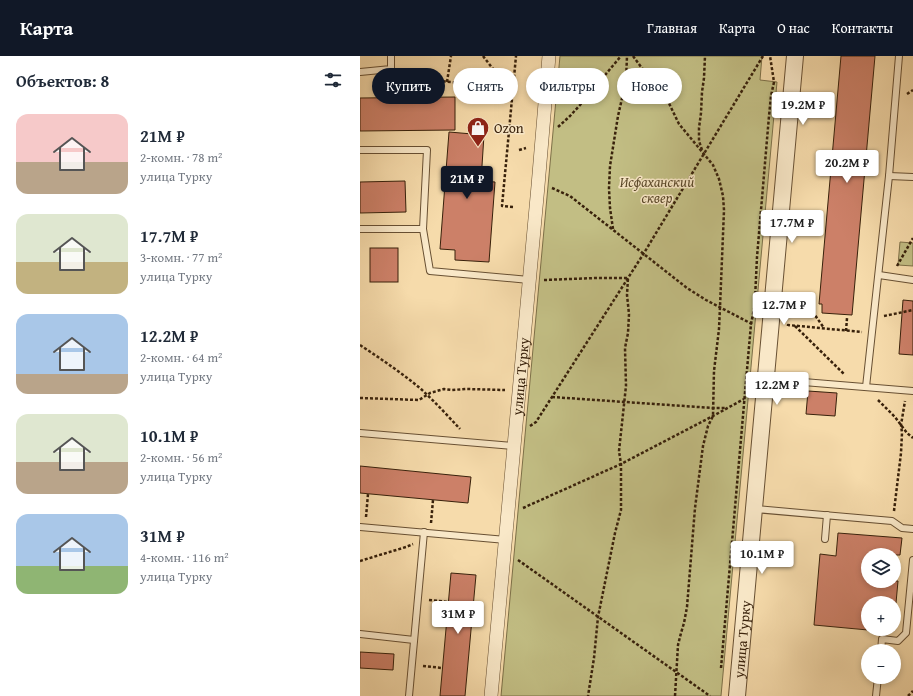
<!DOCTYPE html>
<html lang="ru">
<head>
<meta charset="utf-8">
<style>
  :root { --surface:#fff; --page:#f6f6f7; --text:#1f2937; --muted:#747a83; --accent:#111827 }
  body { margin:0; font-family:"Gentium Book Plus",serif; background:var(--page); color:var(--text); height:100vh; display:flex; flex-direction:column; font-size:15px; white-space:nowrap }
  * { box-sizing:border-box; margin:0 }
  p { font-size:13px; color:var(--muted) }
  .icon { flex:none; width:22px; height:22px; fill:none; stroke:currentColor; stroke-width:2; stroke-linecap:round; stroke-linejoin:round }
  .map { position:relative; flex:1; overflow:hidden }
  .panel { display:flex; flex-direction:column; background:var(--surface); width:360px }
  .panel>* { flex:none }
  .hud { position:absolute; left:12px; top:12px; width:380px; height:36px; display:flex; gap:8px }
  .tools { position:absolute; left:501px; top:492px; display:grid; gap:8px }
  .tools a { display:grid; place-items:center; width:40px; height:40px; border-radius:50%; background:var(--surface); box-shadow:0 2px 6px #0003; font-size:20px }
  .price { position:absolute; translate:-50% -34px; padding:0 9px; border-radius:4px; background:#fff; color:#222; font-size:13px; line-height:26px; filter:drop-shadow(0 1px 2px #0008) }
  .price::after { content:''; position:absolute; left:50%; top:24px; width:12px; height:9px; margin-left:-6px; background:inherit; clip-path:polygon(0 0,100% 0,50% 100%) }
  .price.on { background:var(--accent); color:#fff }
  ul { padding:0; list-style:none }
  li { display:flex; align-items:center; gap:12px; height:100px; padding:0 16px }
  li span { display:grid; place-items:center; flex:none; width:112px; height:80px; border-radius:12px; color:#555 }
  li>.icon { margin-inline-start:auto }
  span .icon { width:48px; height:48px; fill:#fffc; stroke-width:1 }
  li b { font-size:17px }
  h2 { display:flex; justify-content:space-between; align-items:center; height:48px; padding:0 16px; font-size:17px }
  .chip { padding:0 14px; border-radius:18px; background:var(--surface); box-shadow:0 2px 6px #0003; font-size:14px; line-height:36px }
  .chip.on { background:var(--accent); color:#fff }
  header { display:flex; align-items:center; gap:24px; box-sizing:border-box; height:56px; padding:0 20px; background:var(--accent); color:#fff }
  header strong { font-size:19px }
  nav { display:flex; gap:22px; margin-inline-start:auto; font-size:14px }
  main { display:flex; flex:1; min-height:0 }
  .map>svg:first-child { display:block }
  .green { fill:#c2be84; stroke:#7d7048 }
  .building { fill:#cc8068; stroke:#38210b }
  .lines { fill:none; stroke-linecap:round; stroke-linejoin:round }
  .service-casing { stroke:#685033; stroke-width:8 }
  .minor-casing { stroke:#685033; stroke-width:14 }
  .tertiary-casing { stroke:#685033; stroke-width:18 }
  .path { stroke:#38210b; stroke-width:2.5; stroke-dasharray:3 2; stroke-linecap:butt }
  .service { stroke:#f9e8c8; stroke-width:6 }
  .minor { stroke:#f9e8c8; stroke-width:13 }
  .tertiary { stroke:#f9e8c8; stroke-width:16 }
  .labels { text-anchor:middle; stroke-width:3; stroke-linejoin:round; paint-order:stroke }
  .poi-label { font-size:14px; fill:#38210b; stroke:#f9e8c8; text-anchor:start }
  .park-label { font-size:14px; font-style:italic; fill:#5a4829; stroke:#f9e8c8 }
  .street-label { font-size:14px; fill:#38210b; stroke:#f9e8c8 }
</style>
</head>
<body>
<header>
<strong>Карта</strong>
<nav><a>Главная</a><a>Карта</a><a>О нас</a><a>Контакты</a></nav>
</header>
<main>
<section class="panel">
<h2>Объектов: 8<svg class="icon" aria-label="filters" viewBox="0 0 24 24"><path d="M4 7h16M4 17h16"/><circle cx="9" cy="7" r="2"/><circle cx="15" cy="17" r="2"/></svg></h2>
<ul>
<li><span style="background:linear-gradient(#f6c9c9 60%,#b9a48a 0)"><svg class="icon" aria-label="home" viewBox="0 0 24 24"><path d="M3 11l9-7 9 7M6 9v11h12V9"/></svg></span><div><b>21M ₽</b><p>2-комн. · 78 m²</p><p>улица Турку</p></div></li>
<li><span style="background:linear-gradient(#dfe7d0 60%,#c2b280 0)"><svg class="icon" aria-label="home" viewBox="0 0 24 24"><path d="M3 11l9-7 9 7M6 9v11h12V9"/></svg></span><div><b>17.7M ₽</b><p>3-комн. · 77 m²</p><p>улица Турку</p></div></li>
<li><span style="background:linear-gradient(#a9c7e8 75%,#b9a48a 0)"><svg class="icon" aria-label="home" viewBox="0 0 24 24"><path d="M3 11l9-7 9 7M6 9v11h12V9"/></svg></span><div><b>12.2M ₽</b><p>2-комн. · 64 m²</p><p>улица Турку</p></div></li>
<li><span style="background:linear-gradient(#dfe7d0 60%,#b9a48a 0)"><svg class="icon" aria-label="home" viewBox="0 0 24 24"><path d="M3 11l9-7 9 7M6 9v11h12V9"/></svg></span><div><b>10.1M ₽</b><p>2-комн. · 56 m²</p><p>улица Турку</p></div></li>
<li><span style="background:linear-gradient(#a9c7e8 65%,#8fb573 0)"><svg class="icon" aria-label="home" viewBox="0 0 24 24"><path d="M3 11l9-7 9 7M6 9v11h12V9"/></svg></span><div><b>31M ₽</b><p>4-комн. · 116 m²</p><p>улица Турку</p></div></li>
</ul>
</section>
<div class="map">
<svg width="553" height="640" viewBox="0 0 553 640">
  <rect width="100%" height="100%" fill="#f6dbab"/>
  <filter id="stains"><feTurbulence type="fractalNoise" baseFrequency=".005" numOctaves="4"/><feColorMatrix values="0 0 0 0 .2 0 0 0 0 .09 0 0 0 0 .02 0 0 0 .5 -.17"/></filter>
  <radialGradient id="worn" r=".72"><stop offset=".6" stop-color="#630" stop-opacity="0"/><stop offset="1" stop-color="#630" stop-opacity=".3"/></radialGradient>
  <g class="green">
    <path d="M 200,0 L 402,0 L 400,24 L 417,26 L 361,640 L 141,640 Z"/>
    <path d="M 540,186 L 553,187 L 553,210 L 538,209 Z"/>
  </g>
  <g class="building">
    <path d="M 481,0 L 515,0 L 492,259 L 462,257 L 462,248 L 459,248 Z"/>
    <path d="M 95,41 L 95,74 L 0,75 L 0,42 Z"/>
    <path d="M 89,76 L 124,79 L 121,125 L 135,126 L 129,206 L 95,204 L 95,194 L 80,193 Z"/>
    <path d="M 45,125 L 46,156 L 0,157 L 0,126 Z"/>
    <rect x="10" y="192" width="28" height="34"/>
    <path d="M 543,244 L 553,245 L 553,299 L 539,298 Z"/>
    <path d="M 448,335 L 477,337 L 475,360 L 446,358 Z"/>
    <path d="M 0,410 L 111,421 L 108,447 L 0,437 Z"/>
    <path d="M 478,477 L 542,482 L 540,499 L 508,499 L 508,525 L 538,525 L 536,547 L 508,547 L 508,574 L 454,569 L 460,498 L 476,500 Z"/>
    <path d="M 91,517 L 116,519 L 105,640 L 80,640 Z"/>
    <path d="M 0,596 L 34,598 L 33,614 L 0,612 Z"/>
  </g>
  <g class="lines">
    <g class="service-casing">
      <g id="service">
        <path d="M 0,16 L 31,13 L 31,0"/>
        <path d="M 0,94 L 67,94 L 63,173 L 0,173"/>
        <path d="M 529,120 L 553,121"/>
        <path d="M 63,173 L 70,215 L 169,224"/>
        <path d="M 519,219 L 553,224"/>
        <path d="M 407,323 L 553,335"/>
        <path d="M 506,331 L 529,120 L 539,0"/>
        <path d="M 0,377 L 154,390"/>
        <path d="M 395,453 L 532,465 L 542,472 L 553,473"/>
        <path d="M 0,471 L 146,484"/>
        <path d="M 465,483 L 467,459"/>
        <path d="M 0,578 L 54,584"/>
        <path d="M 521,595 L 522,583 L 538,585 L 546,577 L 553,504"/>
        <path d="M 49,640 L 64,476"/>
        <path d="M 516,640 L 518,621"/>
      </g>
    </g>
    <g class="minor-casing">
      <g id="minor">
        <path id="s1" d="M 131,640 L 178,130 L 189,0"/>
      </g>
    </g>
    <g class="tertiary-casing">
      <g id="tertiary">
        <path id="s2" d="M 377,640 L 435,0"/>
      </g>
    </g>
    <g class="path">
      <path d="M 123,0 L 147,31"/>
      <path d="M 273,0 L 287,19 L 299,31 L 305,39 L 319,68 L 353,109 L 359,123 L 363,140 L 364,154 L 360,251 L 359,273 L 354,315 L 353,360 L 348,370 L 343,390 L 335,452 L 327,551 L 324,567 L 321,577 L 318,589 L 315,640"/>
      <path d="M 38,21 L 153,32"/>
      <path d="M 87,26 L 91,0"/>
      <path d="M 547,38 L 553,34"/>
      <path d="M 198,71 L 210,60 L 220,49 L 261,0"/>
      <path d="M 159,94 L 166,92"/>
      <path d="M 342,94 L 339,85 L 339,72 L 341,57 L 342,36 L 344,22 L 345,0"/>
      <path d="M 192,132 L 210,140 L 327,232 L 346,244 L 392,268"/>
      <path d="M 153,151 L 142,150 L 156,0"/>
      <path d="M 253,173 L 250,152 L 249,132 L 250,110 L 258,60 L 266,25 L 267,0"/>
      <path d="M 537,210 L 553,182"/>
      <path d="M 184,224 L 236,222 L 268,222 L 267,239 L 269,258 L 268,277 L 265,292 L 266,330 L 259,395 L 261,408 L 261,454 L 255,477 L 238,561 L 234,602 L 228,640"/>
      <path d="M 395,243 L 397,201 L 409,60 L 411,40 L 414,26 L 410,0"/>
      <path d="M 442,245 L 452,255 L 464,272"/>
      <path d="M 524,260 L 553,254"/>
      <path d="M 428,270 L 428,269 L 502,276"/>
      <path d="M 435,270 L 484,318"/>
      <path d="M 486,275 L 487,262"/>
      <path d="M 0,289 C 21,303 42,317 61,333 C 75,346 88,360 100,373"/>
      <path d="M 192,341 L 353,352 L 367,352"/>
      <path d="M 0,342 L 59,344 L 70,337 L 84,333 L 92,334 L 106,333 L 145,334"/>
      <path d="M 518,344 L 535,361 L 547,377 L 553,382"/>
      <path d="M 170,370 L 176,366 L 284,197 L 403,0"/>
      <path d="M 163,452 L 261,408 L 353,360 L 384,343"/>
      <path d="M 534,455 L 541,397 L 542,377 L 541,369 L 545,345"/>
      <path d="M 6,461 L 8,438"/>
      <path d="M 71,467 L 73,444"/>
      <path d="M 158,504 L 350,640"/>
      <path d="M 0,505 L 46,491 L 53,488"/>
      <path d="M 69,544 L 88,546"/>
      <path d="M 63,610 L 82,612"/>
      <path d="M 361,612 L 391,268 L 395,248"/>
      <path d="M 548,640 L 553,635"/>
    </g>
    <use href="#service" class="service"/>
    <use href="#minor" class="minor"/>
    <use href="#tertiary" class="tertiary"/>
  </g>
  <defs>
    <g id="shop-pin" transform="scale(1.15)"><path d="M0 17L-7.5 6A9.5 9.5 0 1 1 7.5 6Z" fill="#8f2418" stroke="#f9e8c8"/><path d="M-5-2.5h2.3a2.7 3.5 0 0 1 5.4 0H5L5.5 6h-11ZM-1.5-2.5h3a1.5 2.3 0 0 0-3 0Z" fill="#fff"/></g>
  </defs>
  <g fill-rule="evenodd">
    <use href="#shop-pin" x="118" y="72"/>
  </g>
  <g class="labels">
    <g class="poi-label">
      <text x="134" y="77">Ozon</text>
    </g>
    <g class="park-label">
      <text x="297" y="131">Исфаханский<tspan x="297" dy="16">сквер</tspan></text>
    </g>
    <g class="street-label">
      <text dy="5" stroke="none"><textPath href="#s1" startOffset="321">улица Турку</textPath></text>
      <text dy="5" stroke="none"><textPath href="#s2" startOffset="57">улица Турку</textPath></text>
    </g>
  </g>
  <rect width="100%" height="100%" filter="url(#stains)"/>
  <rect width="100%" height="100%" fill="url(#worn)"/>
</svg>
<div class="tools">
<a><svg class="icon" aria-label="layers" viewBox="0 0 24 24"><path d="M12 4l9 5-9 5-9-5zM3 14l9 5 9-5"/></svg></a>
<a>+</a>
<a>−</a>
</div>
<b class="price" style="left:443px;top:70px">19.2M ₽</b>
<b class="price" style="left:487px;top:128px">20.2M ₽</b>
<b class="price on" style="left:107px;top:144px">21M ₽</b>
<b class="price" style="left:432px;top:188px">17.7M ₽</b>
<b class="price" style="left:424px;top:270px">12.7M ₽</b>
<b class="price" style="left:417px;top:350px">12.2M ₽</b>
<b class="price" style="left:402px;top:519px">10.1M ₽</b>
<b class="price" style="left:98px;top:579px">31M ₽</b>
<div class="hud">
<a class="chip on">Купить</a>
<a class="chip">Снять</a>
<a class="chip">Фильтры</a>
<a class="chip">Новое</a>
</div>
</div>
</main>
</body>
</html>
